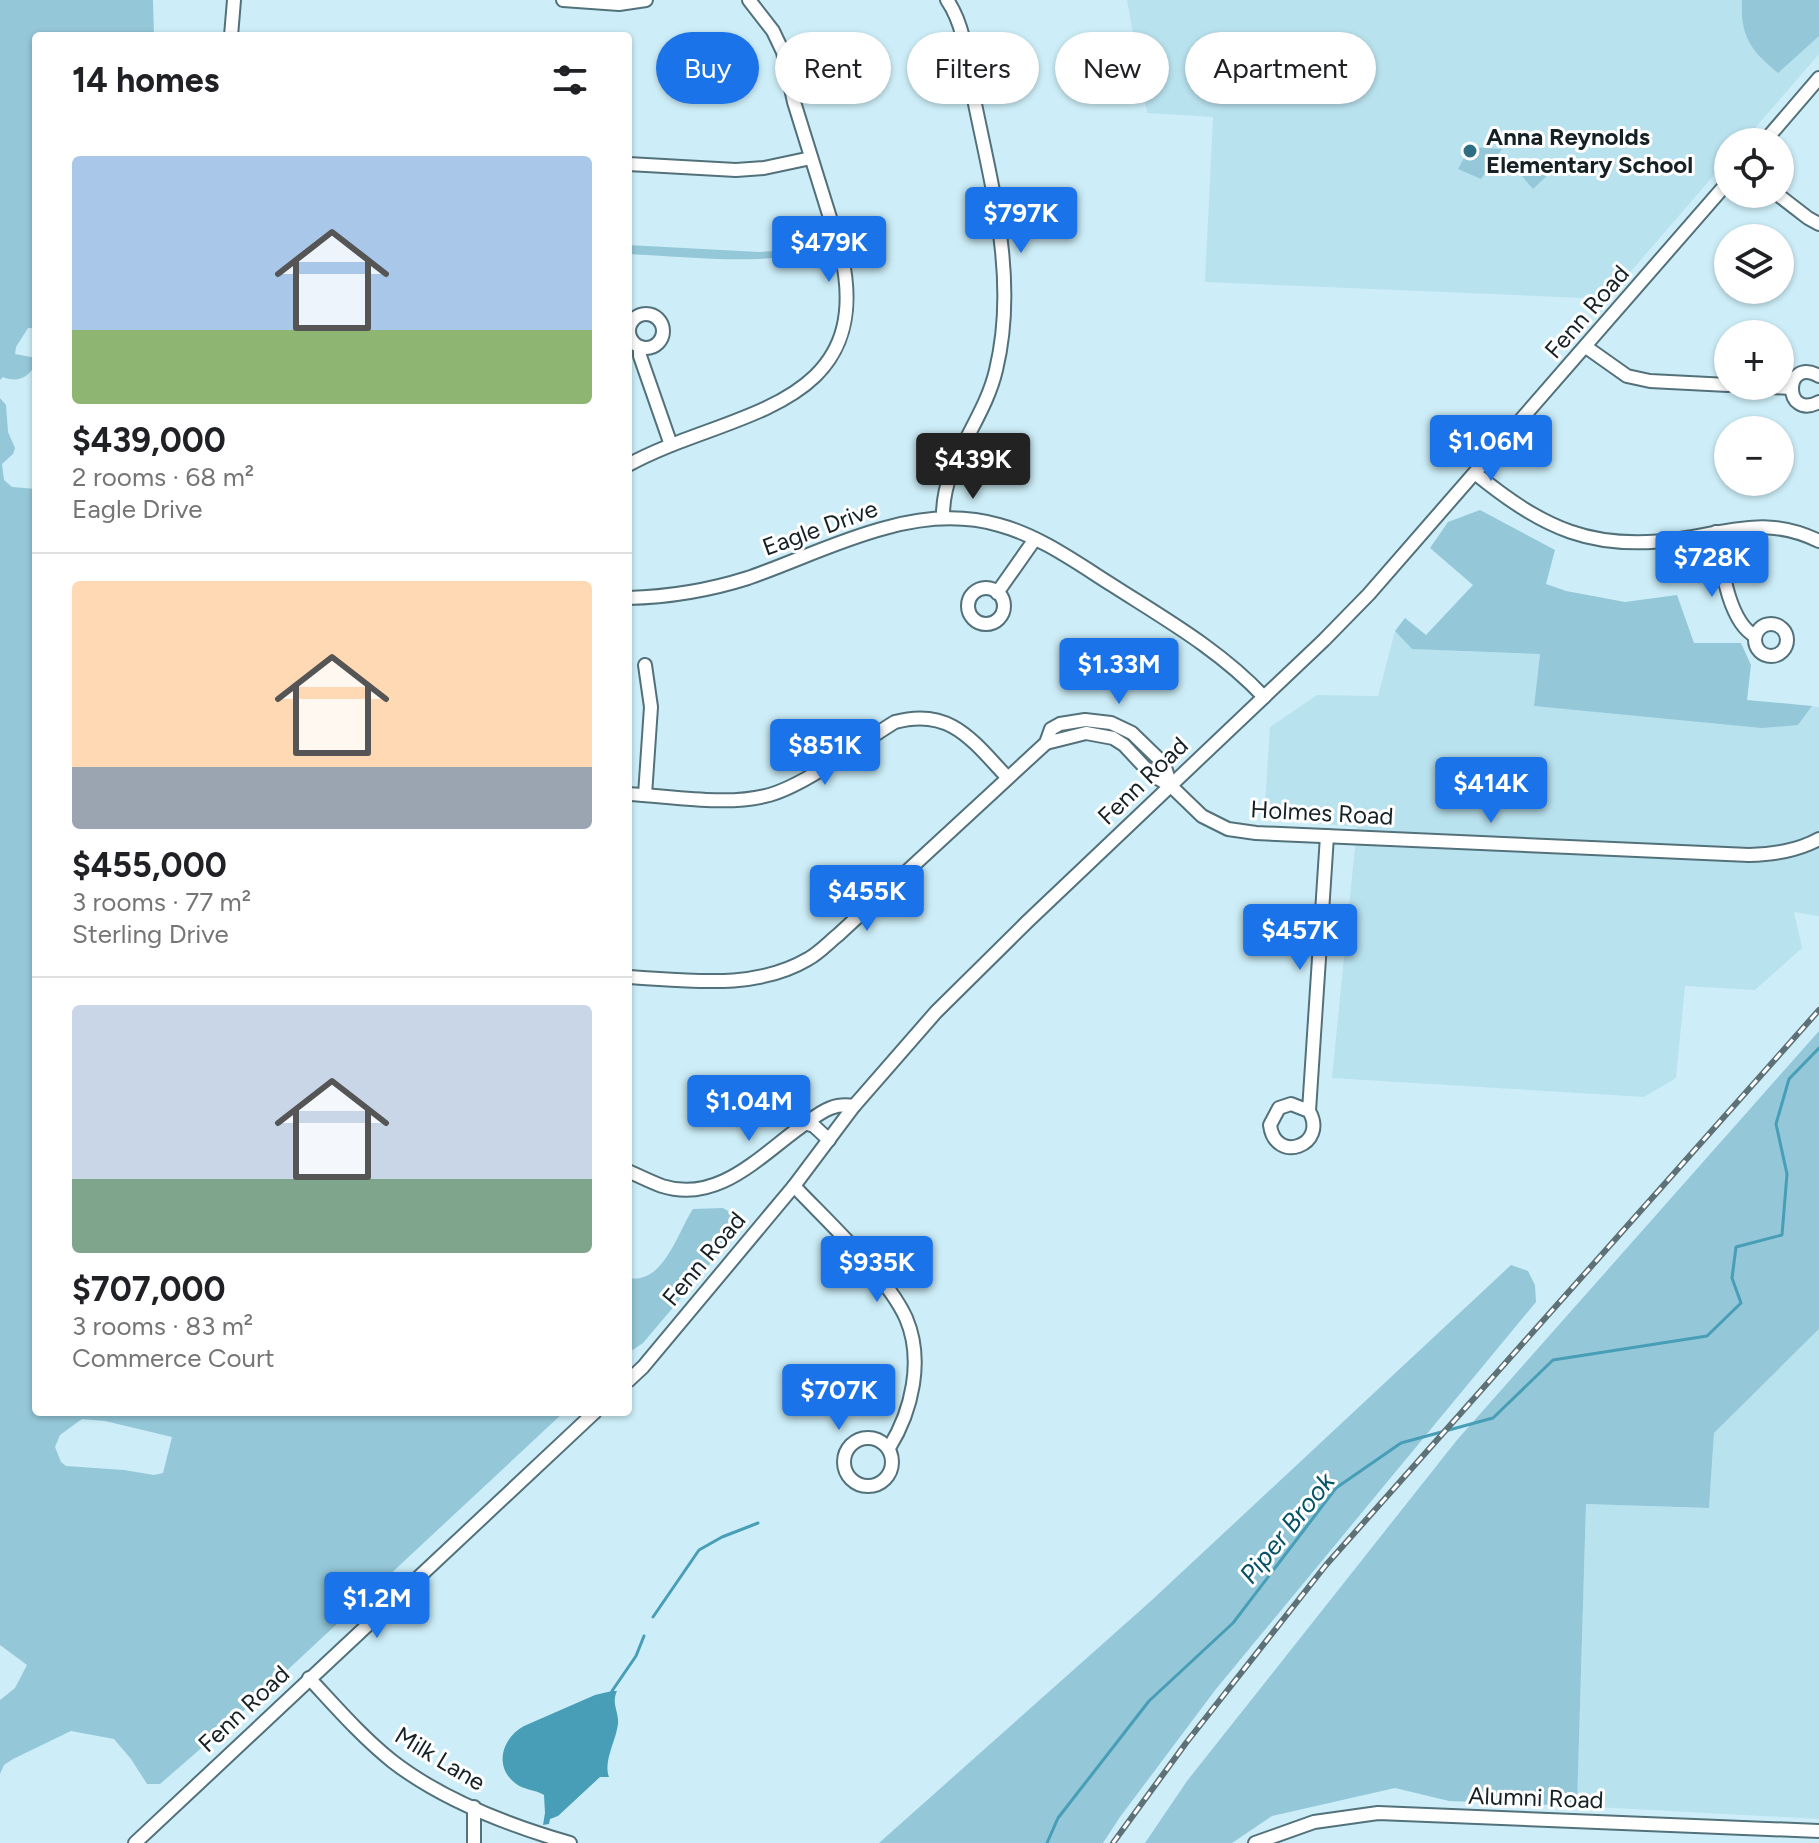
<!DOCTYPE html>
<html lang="en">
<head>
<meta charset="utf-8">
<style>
  :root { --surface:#fff; --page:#f6f6f6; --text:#202124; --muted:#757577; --line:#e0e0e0; --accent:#1a73e8 }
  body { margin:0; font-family:Figtree,sans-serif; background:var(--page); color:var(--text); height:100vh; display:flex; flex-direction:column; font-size:30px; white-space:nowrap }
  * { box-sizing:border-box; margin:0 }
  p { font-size:26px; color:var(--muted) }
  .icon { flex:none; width:44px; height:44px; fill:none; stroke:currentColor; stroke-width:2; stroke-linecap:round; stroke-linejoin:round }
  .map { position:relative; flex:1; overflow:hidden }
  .side { position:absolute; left:32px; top:32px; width:600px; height:1384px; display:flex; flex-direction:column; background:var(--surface); border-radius:8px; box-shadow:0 2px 6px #0004 }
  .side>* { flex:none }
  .banner { position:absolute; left:656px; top:32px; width:760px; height:72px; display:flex; gap:16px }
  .tools { position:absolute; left:1714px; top:128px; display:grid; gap:16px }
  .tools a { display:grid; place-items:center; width:80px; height:80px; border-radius:50%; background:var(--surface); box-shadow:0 2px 6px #0004; font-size:40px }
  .price { position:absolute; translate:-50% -68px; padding:0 18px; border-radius:8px; background:var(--accent); color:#fff; font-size:26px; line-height:52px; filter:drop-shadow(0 2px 4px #0008) }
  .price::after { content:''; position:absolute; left:50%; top:48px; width:24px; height:18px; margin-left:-12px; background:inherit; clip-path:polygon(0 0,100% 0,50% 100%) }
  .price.active { background:#222; color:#fff }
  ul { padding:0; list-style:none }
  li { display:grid; align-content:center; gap:16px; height:424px; padding:0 40px }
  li+li { border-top:2px solid var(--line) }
  li span { display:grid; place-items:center; height:248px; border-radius:8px; color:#555 }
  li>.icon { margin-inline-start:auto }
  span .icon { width:144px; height:144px; fill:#fffc; stroke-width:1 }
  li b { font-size:34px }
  h2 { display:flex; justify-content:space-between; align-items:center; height:96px; padding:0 40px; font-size:34px }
  .pill { padding:0 28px; border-radius:36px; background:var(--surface); box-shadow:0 2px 6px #0004; font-size:28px; line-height:72px }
  .pill.active { background:var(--accent); color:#fff }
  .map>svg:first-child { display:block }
  .built { fill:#b9e2ef }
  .green { fill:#94c7d8; fill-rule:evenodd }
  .water { fill:#479eb6 }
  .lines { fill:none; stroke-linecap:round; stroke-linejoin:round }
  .stream { stroke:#479eb6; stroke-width:3 }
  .minor-casing { stroke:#53717a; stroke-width:16 }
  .minor { stroke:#fff; stroke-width:12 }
  .rail-casing { stroke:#5d7177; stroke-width:6 }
  .rail { stroke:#fff; stroke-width:3; stroke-dasharray:9; stroke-linecap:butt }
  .poi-dot { fill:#2e7082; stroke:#fff; stroke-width:3 }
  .labels { text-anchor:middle; stroke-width:6; stroke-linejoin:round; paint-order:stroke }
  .poi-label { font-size:24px; font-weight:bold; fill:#152125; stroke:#fff; text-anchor:start }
  .street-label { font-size:24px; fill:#152125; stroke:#fff }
  .water-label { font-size:26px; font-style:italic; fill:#055364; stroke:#fff }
</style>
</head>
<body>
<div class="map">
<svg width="1819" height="1843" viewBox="0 0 1819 1843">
  <rect width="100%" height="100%" fill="#cdeef8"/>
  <g class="built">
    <path d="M 1127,0 L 1819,0 L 1819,54 L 1743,142 L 1728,142 L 1728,159 L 1607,299 L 1205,282 L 1213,117 L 1147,113 Z"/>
    <path d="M 1395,631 L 1412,649 L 1540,654 L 1534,706 L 1798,725 L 1812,706 L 1819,707 L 1819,916 L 1794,912 L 1802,948 L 1755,990 L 1685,986 L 1676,1078 L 1644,1097 L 1332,1078 L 1357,827 L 1264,818 L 1270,727 L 1317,695 L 1378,696 Z"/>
    <path d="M 1819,1329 L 1819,1819 L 1577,1806 L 1586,1504 L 1709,1508 L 1714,1433 Z"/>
  </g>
  <g class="green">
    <path d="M 0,0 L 153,0 L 154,36 L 36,36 L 36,328 L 28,328 L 16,347 L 15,354 L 36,358 C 34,376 18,384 3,377 L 0,380 Z"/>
    <path d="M 1742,0 L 1819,0 L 1819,36 L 1778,73 C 1751,51 1740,37 1742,0 Z"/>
    <path d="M 1470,147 L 1502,149 L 1481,179 L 1458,169 Z"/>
    <path d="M 1540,160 L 1550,173 L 1533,189 L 1521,175 Z"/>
    <path d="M 829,238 L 831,248 C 765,267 696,257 628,254 L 628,245 L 759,252 L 797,250 Z"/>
    <path d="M 0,398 L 6,405 L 8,432 L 15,448 L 13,454 L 2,464 L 4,480 L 12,487 L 36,489 L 36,1412 L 564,1412 L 236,1718 L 160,1784 L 147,1784 L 131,1759 L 114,1739 L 71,1731 L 13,1759 L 4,1765 L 0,1774 L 0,1700 L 15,1688 L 27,1665 L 0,1645 ZM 82,1419 L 105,1421 L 172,1437 L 163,1473 L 154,1475 L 124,1470 L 66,1466 L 61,1462 L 55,1447 L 60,1435 Z"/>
    <path d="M 1480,510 L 1555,550 L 1546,584 L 1566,591 L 1625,602 L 1677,595 L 1694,643 L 1741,643 L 1751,665 L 1747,700 L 1812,706 L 1798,725 L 1762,728 L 1534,706 L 1540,654 L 1412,649 L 1395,631 L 1405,618 L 1426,635 L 1473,585 L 1430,548 L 1448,522 Z"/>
    <path d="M 1819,1031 L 1819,1329 L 1714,1433 L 1709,1508 L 1586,1504 L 1577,1806 L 1449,1801 L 1395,1788 L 1272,1816 L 1232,1843 L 1145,1843 L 1187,1781 L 1457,1440 Z"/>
    <path d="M 723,1208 L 738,1217 L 741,1223 L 737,1232 L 643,1343 L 628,1353 L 628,1278 C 664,1285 678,1231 693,1209 Z"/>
    <path d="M 1511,1265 L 1528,1271 L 1535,1285 L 1536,1302 L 1216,1689 L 1120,1817 L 1103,1843 L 879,1843 L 1152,1600 Z"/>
  </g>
  <path class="water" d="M 612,1691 L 617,1691 C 611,1704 619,1711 618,1724 C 616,1741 603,1761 609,1777 L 600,1777 L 558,1816 L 550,1819 L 549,1824 L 543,1825 L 545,1813 L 544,1795 C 534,1789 523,1790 515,1783 C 493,1766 503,1737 524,1726 L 595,1695 Z"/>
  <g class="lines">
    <g class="stream">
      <path d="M 653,1617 L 699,1550 L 722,1537 L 758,1523"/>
      <path d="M 612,1691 L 636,1656 L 644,1636"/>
      <path d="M 1047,1843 L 1058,1818 L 1149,1701 L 1233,1623 L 1336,1488 L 1401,1443 L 1493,1418 L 1553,1360 L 1707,1336 L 1741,1303 L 1732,1278 L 1736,1247 L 1782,1235 L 1787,1174 L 1776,1124 L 1789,1079 L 1819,1048"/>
    </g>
    <g class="minor-casing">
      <g id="minor">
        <path d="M 563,0 L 619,4 L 646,0"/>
        <path d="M 231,36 L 234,0"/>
        <path d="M 1764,142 L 1819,78"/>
        <path d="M 628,164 L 736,170 L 764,168 L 811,158"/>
        <path d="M 1777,194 L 1808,218 L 1819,224"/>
        <circle cx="646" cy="331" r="17"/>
        <path d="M 640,347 L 640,356 L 671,445"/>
        <path d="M 1586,347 L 1627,376 L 1650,381 L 1728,385"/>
        <path d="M 1819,376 C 1783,356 1783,421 1819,402"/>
        <path d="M 1752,386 L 1791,388"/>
        <path d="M 628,465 C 725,411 878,412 841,253 L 794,102 L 783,52 L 773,31 L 749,0"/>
        <path d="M 1476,474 C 1543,528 1592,552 1680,539 C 1734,531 1767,516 1819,541"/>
        <path d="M 943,517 C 942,462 984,422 996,370 C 1018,280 992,188 974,99 C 968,68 966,27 947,0"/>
        <path d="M 1716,532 C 1721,561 1727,621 1755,636"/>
        <circle cx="986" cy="606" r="18"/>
        <path d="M 997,593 L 1035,539"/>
        <path d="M 628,598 C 668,597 710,590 748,578 C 794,562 839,540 885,528 C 924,517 961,514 999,525 C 1040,536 1077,563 1112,585 C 1165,619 1220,650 1264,697"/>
        <circle cx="1771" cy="640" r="16"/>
        <path d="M 1046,743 L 1086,733 L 1113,738 L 1124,745 L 1152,775 L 1171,786 L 1202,816 L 1228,829 L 1256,833 L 1749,855 C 1774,854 1797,851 1819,839"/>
        <path d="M 628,794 C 670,796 724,806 765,796 C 802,788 860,743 895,722 C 950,707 972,740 1007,777"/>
        <path d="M 645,795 L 651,707 L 645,665"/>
        <path d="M 628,977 C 687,980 754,991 808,959 C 819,953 828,943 838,935 L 1046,743 L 1051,729 L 1060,724 L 1085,720 L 1111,723 L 1132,733 L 1164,764 L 1171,786"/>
        <path d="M 1309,1111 L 1291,1104 L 1279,1108 L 1270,1125 C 1275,1165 1329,1145 1309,1111 L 1327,836"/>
        <path d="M 805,1123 L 814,1126 L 829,1140"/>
        <path d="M 628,1171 C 639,1176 651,1182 662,1186 C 721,1205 765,1150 809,1121 C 824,1110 835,1103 854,1106"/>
        <path d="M 794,1186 C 827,1221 887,1276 906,1318 C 924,1360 912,1411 889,1448"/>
        <path d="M 628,1381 L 643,1367 L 794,1186 L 854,1106 L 936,1012 L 1028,921 L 1324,640 L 1369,594 L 1728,182"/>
        <circle cx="868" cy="1462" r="24"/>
        <path d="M 309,1678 C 336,1707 361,1736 392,1761 C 441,1799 511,1826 570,1843"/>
        <path d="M 135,1843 L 595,1412"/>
        <path d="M 474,1843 L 474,1807"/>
        <path d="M 1255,1843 L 1314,1822 L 1378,1813 L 1819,1831"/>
      </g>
    </g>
    <use href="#minor" class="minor"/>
    <g class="rail-casing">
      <path id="rail" d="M 1113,1843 L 1186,1743 L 1326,1565 L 1819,1010"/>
    </g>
    <use href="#rail" class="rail"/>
  </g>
  <circle class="poi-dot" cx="1470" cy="151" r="8"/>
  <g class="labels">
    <g class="poi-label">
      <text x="1486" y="145">Anna Reynolds<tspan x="1486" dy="28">Elementary School</tspan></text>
    </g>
    <g class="street-label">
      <text transform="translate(1587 312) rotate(-49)" y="8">Fenn Road</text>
      <text transform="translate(820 528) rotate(-20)" y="8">Eagle Drive</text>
      <text transform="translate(1143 781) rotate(-44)" y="8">Fenn Road</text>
      <text transform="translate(1322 813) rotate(3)" y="8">Holmes Road</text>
      <text transform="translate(704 1259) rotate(-50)" y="8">Fenn Road</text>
      <text transform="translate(244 1709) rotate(-43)" y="8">Fenn Road</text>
      <text transform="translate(440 1759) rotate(31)" y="8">Milk Lane</text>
      <text transform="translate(1536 1798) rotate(2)" y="8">Alumni Road</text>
    </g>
    <g class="water-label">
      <text transform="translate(1287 1528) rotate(-51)" y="9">Piper Brook</text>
    </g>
  </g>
</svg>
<div class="tools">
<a><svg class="icon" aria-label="locate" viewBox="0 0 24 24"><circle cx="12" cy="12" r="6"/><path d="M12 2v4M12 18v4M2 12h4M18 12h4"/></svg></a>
<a><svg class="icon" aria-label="layers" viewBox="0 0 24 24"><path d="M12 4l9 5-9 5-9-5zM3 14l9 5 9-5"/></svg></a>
<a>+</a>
<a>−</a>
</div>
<b class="price" style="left:1021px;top:255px">$797K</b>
<b class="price" style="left:829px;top:284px">$479K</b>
<b class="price" style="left:1491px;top:483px">$1.06M</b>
<b class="price active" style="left:973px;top:501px">$439K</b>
<b class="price" style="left:1712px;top:599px">$728K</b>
<b class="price" style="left:1119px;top:706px">$1.33M</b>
<b class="price" style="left:825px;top:787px">$851K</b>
<b class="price" style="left:1491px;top:825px">$414K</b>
<b class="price" style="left:867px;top:933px">$455K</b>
<b class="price" style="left:1300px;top:972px">$457K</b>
<b class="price" style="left:749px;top:1143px">$1.04M</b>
<b class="price" style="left:877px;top:1304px">$935K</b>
<b class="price" style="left:839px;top:1432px">$707K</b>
<b class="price" style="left:377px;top:1640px">$1.2M</b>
<div class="banner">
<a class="pill active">Buy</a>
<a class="pill">Rent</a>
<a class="pill">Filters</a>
<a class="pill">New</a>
<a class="pill">Apartment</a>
</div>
<section class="side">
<h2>14 homes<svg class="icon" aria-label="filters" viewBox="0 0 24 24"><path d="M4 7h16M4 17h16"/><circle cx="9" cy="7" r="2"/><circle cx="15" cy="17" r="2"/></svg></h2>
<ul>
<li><span style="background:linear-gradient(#a9c7e8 70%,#8fb573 0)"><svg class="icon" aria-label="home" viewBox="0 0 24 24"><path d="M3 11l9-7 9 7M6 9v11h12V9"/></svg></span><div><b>$439,000</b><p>2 rooms · 68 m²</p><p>Eagle Drive</p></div></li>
<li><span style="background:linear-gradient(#ffd9b3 75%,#9aa5b1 0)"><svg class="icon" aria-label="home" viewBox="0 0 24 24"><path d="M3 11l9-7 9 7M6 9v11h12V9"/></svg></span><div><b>$455,000</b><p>3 rooms · 77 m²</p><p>Sterling Drive</p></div></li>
<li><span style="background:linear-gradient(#c9d6e8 70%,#7fa58c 0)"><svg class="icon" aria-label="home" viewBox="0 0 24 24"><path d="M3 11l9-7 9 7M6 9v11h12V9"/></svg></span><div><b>$707,000</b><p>3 rooms · 83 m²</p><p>Commerce Court</p></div></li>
</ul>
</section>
</div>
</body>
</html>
